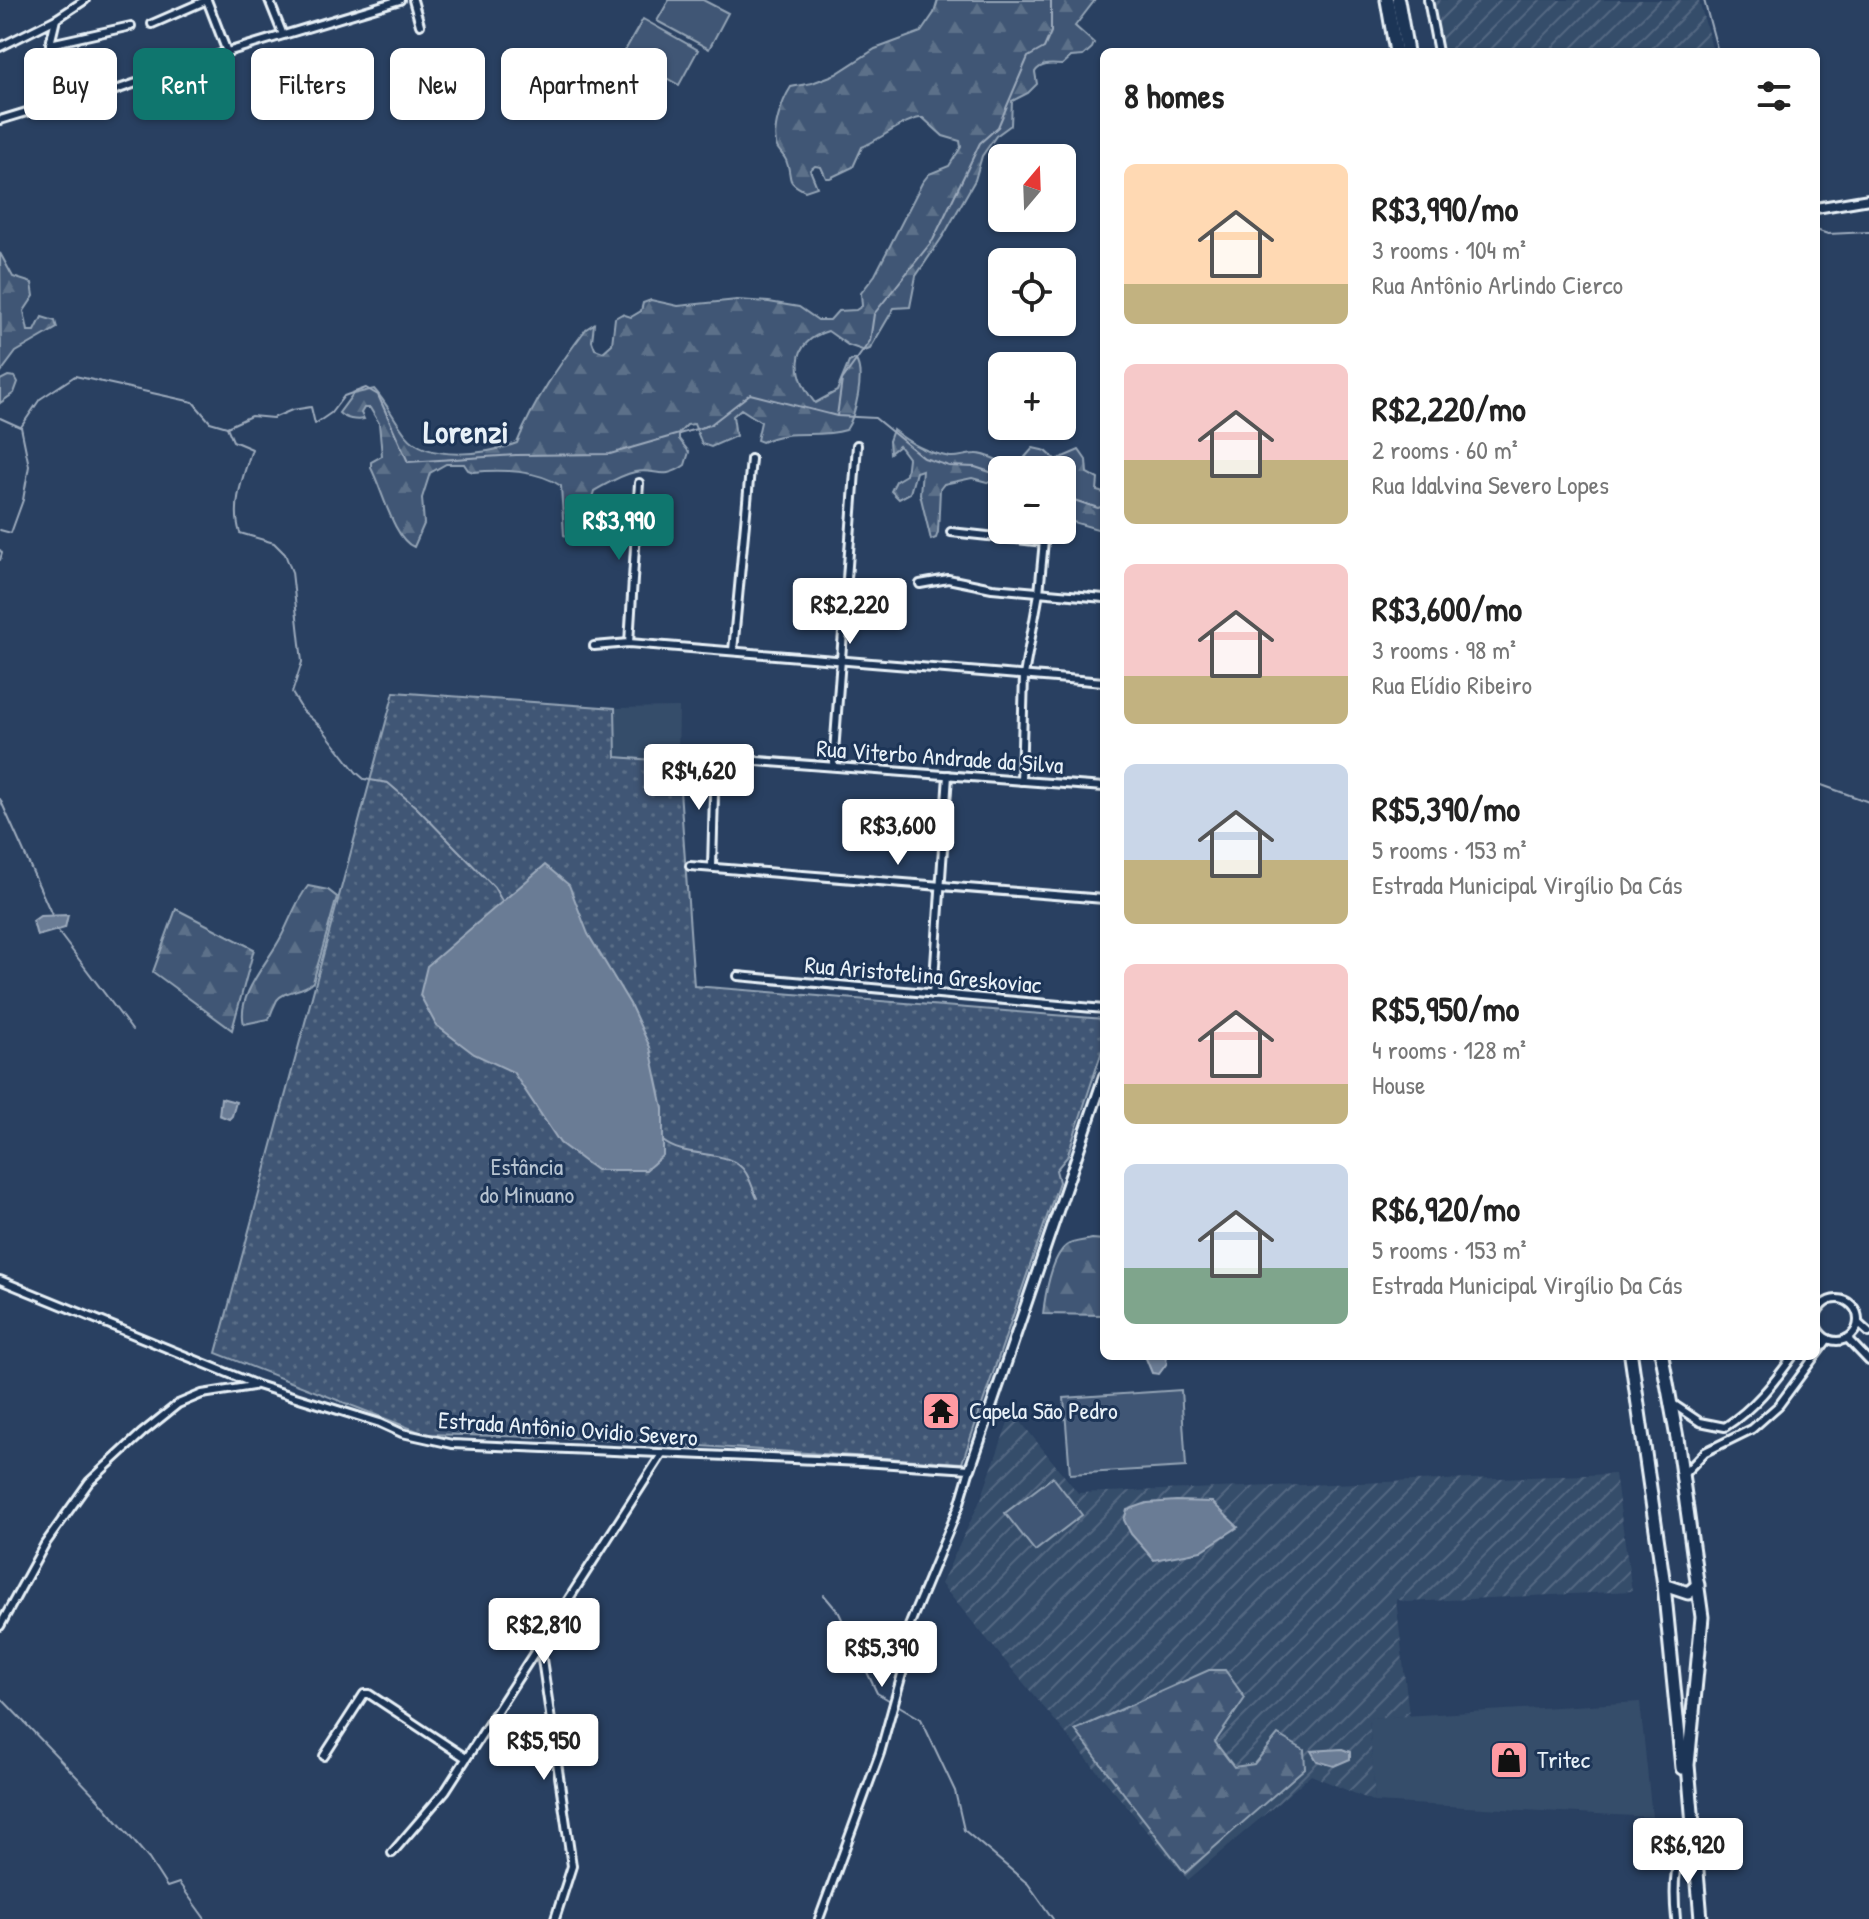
<!DOCTYPE html>
<html lang="en">
<head>
<meta charset="utf-8">
<style>
  :root { --surface:#fff; --page:#f2f2f2; --text:#222; --muted:#767676; --accent:#0f766e }
  body { margin:0; font-family:"Patrick Hand",sans-serif; background:var(--page); color:var(--text); height:100vh; display:flex; flex-direction:column; font-size:30px; white-space:nowrap }
  * { box-sizing:border-box; margin:0 }
  p { font-size:26px; color:var(--muted) }
  .icon { flex:none; width:44px; height:44px; fill:none; stroke:currentColor; stroke-width:2; stroke-linecap:round; stroke-linejoin:round }
  .map { position:relative; flex:1; overflow:hidden }
  .drawer { position:absolute; left:1100px; top:48px; width:720px; height:1312px; display:flex; flex-direction:column; background:var(--surface); border-radius:12px; box-shadow:0 2px 6px #0004 }
  .drawer>* { flex:none }
  .guide { position:absolute; left:24px; top:48px; width:760px; height:72px; display:flex; gap:16px }
  .needle { width:52px; rotate:19deg }
  .buttons { position:absolute; left:988px; top:144px; display:grid; gap:16px }
  .buttons a { display:grid; place-items:center; width:88px; height:88px; border-radius:12px; background:var(--surface); box-shadow:0 2px 6px #0004; font-size:40px }
  .price { position:absolute; translate:-50% -68px; padding:0 18px; border-radius:8px; background:#fff; color:#222; font-size:26px; line-height:52px; filter:drop-shadow(0 2px 4px #0008) }
  .price::after { content:''; position:absolute; left:50%; top:48px; width:24px; height:18px; margin-left:-12px; background:inherit; clip-path:polygon(0 0,100% 0,50% 100%) }
  .price.on { background:var(--accent); color:#fff }
  ul { padding:0; list-style:none }
  li { display:flex; align-items:center; gap:24px; height:200px; padding:0 24px }
  li span { display:grid; place-items:center; flex:none; width:224px; height:160px; border-radius:12px; color:#555 }
  li>.icon { margin-inline-start:auto }
  span .icon { width:96px; height:96px; fill:#fffc; stroke-width:1 }
  li b { font-size:34px }
  h2 { display:flex; justify-content:space-between; align-items:center; height:96px; padding:0 24px; font-size:34px }
  .tag { padding:0 28px; border-radius:12px; background:var(--surface); box-shadow:0 2px 6px #0004; font-size:28px; line-height:72px }
  .tag.on { background:var(--accent); color:#fff }
  .map>svg:first-child { display:block }
  .built { fill:#364d6b }
  .industrial { fill:url(#industrial-furrows) }
  .grass { fill:#415774; stroke:#94a4b6; stroke-width:2 }
  .forest { fill:url(#forest-firs); stroke:#94a4b6; stroke-width:2 }
  .park { fill:url(#park-dots); stroke:#94a4b6; stroke-width:2 }
  .water { fill:#6b7c95; stroke:#9dabbd; stroke-width:2 }
  .lines { fill:none; stroke-linecap:round; stroke-linejoin:round }
  .stream { stroke:#9dabbd; stroke-width:2 }
  .minor-casing { stroke:#e8f1f8; stroke-width:12 }
  .tertiary-casing { stroke:#e8f1f8; stroke-width:14 }
  .trunk-casing { stroke:#e8f1f8; stroke-width:17 }
  .minor { stroke:#1d3557; stroke-width:6 }
  .tertiary { stroke:#1d3557; stroke-width:8 }
  .trunk { stroke:#1d3557; stroke-width:11 }
  .labels { text-anchor:middle; stroke-width:6; stroke-linejoin:round; paint-order:stroke }
  .street-label { font-size:24px; fill:#e8f1f8; stroke:#1d3557 }
  .park-label { font-size:24px; fill:#b6c3d0; stroke:#1d3557 }
  .poi-label { font-size:24px; fill:#e8f1f8; stroke:#1d3557; text-anchor:start }
  .district-label { font-size:32px; font-weight:bold; fill:#e8f1f8; stroke:#1d3557 }
</style>
</head>
<body>
<div class="map">
<svg width="1869" height="1919" viewBox="0 0 1869 1919">
  <defs>
    <pattern id="industrial-furrows" width="10" height="10" patternUnits="userSpaceOnUse" patternTransform="scale(2)"><rect width="10" height="10" fill="#364d6b"/><path d="M-1 1l2-2M0 10L10 0M9 11l2-2" fill="none" stroke="#536781"/></pattern>
    <pattern id="forest-firs" width="22" height="20" patternUnits="userSpaceOnUse" patternTransform="scale(2)"><rect width="22" height="20" fill="#415774"/><path d="M5 1l3.5 6h-7zM16 11l3.5 6h-7z" fill="#5c7089"/></pattern>
    <pattern id="park-dots" width="8" height="8" patternUnits="userSpaceOnUse" patternTransform="scale(2)"><rect width="8" height="8" fill="#415774"/><path d="M2 2h.1M6 6h.1" fill="none" stroke="#5c7089" stroke-width="1.8" stroke-linecap="round"/></pattern>
  </defs>
  <rect width="100%" height="100%" fill="#294061"/>
  <filter id="ink" filterUnits="userSpaceOnUse"><feTurbulence type="fractalNoise" baseFrequency=".0125" numOctaves="2"/><feDisplacementMap in="SourceGraphic" scale="16" xChannelSelector="R" yChannelSelector="G"/><feConvolveMatrix kernelMatrix="1 2 1 2 8 2 1 2 1" color-interpolation-filters="sRGB"/></filter>
  <g filter="url(#ink)">
    <g class="built">
      <path d="M 679,707 L 678,762 L 616,757 L 615,708 Z"/>
      <path d="M 1640,1702 L 1652,1817 L 1375,1802 L 1369,1718 Z"/>
    </g>
    <g class="industrial">
      <path d="M 1432,0 L 1699,0 L 1713,52 L 1442,52 Z"/>
      <path d="M 1012,1411 L 1078,1493 L 1615,1474 L 1632,1591 L 1406,1602 L 1396,1599 L 1409,1716 L 1369,1718 L 1375,1802 L 1311,1775 L 1188,1880 L 941,1584 L 981,1499 Z"/>
    </g>
    <g class="grass">
      <path d="M 669,0 L 703,0 L 728,13 L 709,49 L 657,21 Z"/>
      <path d="M 643,19 L 698,50 L 679,85 L 623,54 Z"/>
      <path d="M 1181,1390 L 1186,1467 L 1070,1474 L 1064,1398 Z"/>
      <path d="M 1053,1477 L 1082,1515 L 1035,1551 L 1005,1513 Z"/>
    </g>
    <g class="forest">
      <path d="M 938,0 L 1095,0 L 1075,26 L 1094,43 L 1092,48 L 1083,56 L 1071,57 L 1062,65 C 1052,64 1041,63 1035,72 L 1037,84 L 1028,93 L 1012,101 L 1011,125 L 996,136 L 982,156 L 975,180 L 945,233 L 916,276 L 910,307 L 894,308 L 870,349 L 865,351 L 848,345 L 828,331 C 788,343 794,376 815,403 L 837,391 L 849,362 L 855,359 C 866,372 855,417 846,430 C 817,439 790,428 762,442 L 757,440 L 761,422 L 741,409 L 733,416 L 736,436 L 711,447 L 702,444 L 694,424 L 687,425 L 679,433 L 679,439 L 689,452 L 685,465 C 663,481 656,468 635,472 C 620,475 607,484 594,491 L 583,530 L 572,539 L 564,535 L 561,486 C 538,470 501,469 473,472 L 468,470 L 464,464 L 446,464 L 430,473 L 422,498 L 424,524 L 414,547 C 394,540 382,489 371,468 L 371,462 L 382,456 L 379,423 L 370,408 L 364,408 L 361,413 L 364,419 C 356,421 345,419 339,413 L 353,394 L 374,389 C 387,403 394,420 406,435 C 428,463 488,454 517,443 C 534,401 559,365 586,329 L 594,324 L 592,341 L 595,349 L 603,352 L 612,344 L 615,318 L 622,314 L 631,317 L 641,311 L 643,303 L 651,300 L 678,306 L 737,300 L 769,302 L 799,307 L 818,320 L 830,320 L 838,311 L 856,310 L 862,306 L 861,293 L 875,275 L 922,183 L 929,174 L 949,166 L 961,147 L 960,141 L 943,136 L 923,118 C 909,116 878,141 862,147 L 853,167 L 830,178 L 826,178 L 821,167 L 815,166 L 810,170 L 817,187 L 805,191 C 784,181 793,178 787,163 C 786,157 779,152 777,147 C 771,131 782,101 791,87 L 812,83 L 836,74 L 875,49 L 921,32 L 934,13 Z"/>
      <path d="M 0,253 L 13,277 L 32,283 L 34,296 L 24,311 L 28,331 L 35,331 L 42,317 L 55,321 L 57,328 L 16,352 L 1,372 Z"/>
      <path d="M 8,376 L 15,377 L 18,382 L 14,393 L 0,403 L 0,380 Z"/>
      <path d="M 893,430 C 911,444 927,453 950,457 C 959,458 966,454 975,454 C 987,453 1005,464 1015,470 L 1002,470 L 1002,486 L 972,478 L 944,484 L 940,489 L 938,532 L 936,538 L 931,540 L 920,494 L 922,470 L 916,472 L 910,493 L 899,499 L 891,491 L 896,481 L 906,475 L 908,458 L 899,446 L 890,453 L 889,441 Z"/>
      <path d="M 1033,448 L 1046,451 L 1056,460 L 1079,450 L 1086,460 L 1087,473 L 1098,479 L 1097,491 L 1104,493 L 1104,531 L 1066,520 L 1062,515 L 1062,470 L 1047,470 L 1025,457 Z"/>
      <path d="M 308,886 L 328,890 L 337,897 L 313,982 C 301,993 286,989 277,1000 C 274,1006 271,1013 269,1019 L 244,1024 C 236,995 269,961 281,937 C 290,920 296,901 308,886 Z"/>
      <path d="M 176,909 L 254,949 L 232,1030 L 153,972 Z"/>
      <path d="M 1092,1239 L 1104,1240 L 1104,1315 L 1043,1314 C 1045,1296 1051,1258 1066,1246 C 1072,1241 1084,1241 1092,1239 Z"/>
      <path d="M 1209,1670 L 1225,1670 L 1245,1698 L 1215,1742 L 1234,1767 L 1254,1764 L 1278,1735 L 1304,1750 L 1305,1768 L 1185,1873 L 1075,1730 Z"/>
    </g>
    <path class="park" d="M 394,692 L 615,708 L 616,757 L 678,762 L 694,986 L 1104,1019 L 1104,1045 L 1067,1157 L 1056,1170 L 1059,1182 L 962,1463 L 576,1438 L 425,1434 L 216,1353 Z"/>
    <g class="water">
      <path d="M 545,865 L 569,885 L 588,934 L 630,1004 L 650,1047 L 663,1108 L 663,1155 L 646,1170 L 596,1170 L 560,1143 L 513,1072 L 474,1054 L 436,1025 L 420,995 L 427,966 Z"/>
      <path d="M 68,915 L 65,928 L 37,936 L 33,921 L 40,916 Z"/>
      <path d="M 221,1098 L 236,1102 L 232,1116 L 229,1119 L 219,1115 Z"/>
      <path d="M 1145,1356 L 1165,1356 L 1167,1363 L 1159,1374 L 1152,1373 Z"/>
      <path d="M 1176,1501 L 1212,1502 L 1238,1527 L 1201,1551 L 1154,1560 L 1131,1534 L 1124,1520 L 1127,1510 L 1147,1503 Z"/>
      <path d="M 1342,1749 L 1350,1752 L 1350,1759 L 1334,1766 L 1317,1761 L 1311,1751 Z"/>
    </g>
    <g class="lines">
      <g class="stream">
        <path d="M 1704,0 L 1718,52"/>
        <path d="M 1816,230 L 1828,234 L 1869,232"/>
        <path d="M 837,416 L 842,380 L 870,341 L 874,314 L 933,240 L 980,143 L 998,127 L 1028,57 L 1044,48 L 1051,32 L 1051,0"/>
        <path d="M 0,418 L 20,427"/>
        <path d="M 227,427 L 233,441 L 252,449 C 243,477 231,505 240,533 L 274,543 L 285,554 L 292,572 L 302,662 L 292,693 L 303,711 L 321,727 L 356,772 L 364,779 L 388,783 L 416,807 L 494,887 L 502,901"/>
        <path d="M 1062,496 L 1098,508 L 1104,506"/>
        <path d="M 0,530 L 11,533 L 23,500 L 29,466 L 21,427 L 40,399 L 75,376 L 193,402 L 210,422 L 227,427 L 251,416 L 273,418 L 292,410 L 311,407 L 315,424 L 331,413 L 344,396 L 366,388 L 378,395 L 408,462 L 516,455 L 610,454 L 710,425 L 750,394 L 837,416 L 875,418 L 924,458 L 949,466 L 975,467 L 1002,476"/>
        <path d="M 0,550 L 2,553 L 0,560"/>
        <path d="M 1816,783 L 1869,802"/>
        <path d="M 0,799 L 52,915"/>
        <path d="M 56,929 L 132,1030"/>
        <path d="M 663,1141 C 686,1160 730,1147 746,1173 C 751,1181 753,1190 757,1198"/>
        <path d="M 824,1595 L 839,1613 L 877,1693 L 921,1719 L 955,1791 L 964,1830 L 1028,1884 L 1053,1919"/>
        <path d="M 0,1697 L 99,1800 L 149,1859 L 167,1887 L 179,1883 L 205,1919"/>
      </g>
      <g class="minor-casing">
        <g id="minor">
          <path d="M 207,0 L 227,52"/>
          <path d="M 269,0 L 283,35"/>
          <path d="M 413,0 L 420,25"/>
          <path d="M 1428,0 L 1438,52"/>
          <path d="M 152,24 L 207,0"/>
          <path d="M 50,44 L 131,26"/>
          <path d="M 0,47 L 56,19"/>
          <path d="M 56,103 L 50,44 L 56,19 L 85,0"/>
          <path d="M 0,120 L 56,103 L 66,107 L 227,52 L 400,0"/>
          <path d="M 951,532 L 1044,542"/>
          <path d="M 920,584 L 948,579 L 992,588 L 1104,598"/>
          <path d="M 629,643 L 639,483"/>
          <path d="M 594,646 L 629,643 L 1104,682"/>
          <path d="M 733,651 L 751,459"/>
          <path d="M 678,755 L 1104,787"/>
          <path d="M 833,766 L 857,445"/>
          <path d="M 1021,781 L 1024,675 L 1039,593 L 1045,530"/>
          <path d="M 690,866 L 1104,899"/>
          <path d="M 712,867 L 715,757"/>
          <path d="M 738,976 L 1104,1009"/>
          <path d="M 933,994 L 948,775"/>
          <path d="M 0,1280 L 257,1385 L 380,1423 L 402,1433 L 452,1444 L 862,1462 L 970,1469 L 959,1506 L 909,1626 L 902,1674 L 880,1753 L 819,1919"/>
          <circle cx="1837" cy="1320" r="21"/>
          <path d="M 1858,1323 L 1869,1333"/>
          <path d="M 1847,1338 L 1869,1361"/>
          <path d="M 1816,1355 L 1828,1339"/>
          <path d="M 1670,1402 L 1700,1422 L 1725,1427 C 1754,1408 1773,1384 1793,1356"/>
          <path d="M 1683,1475 L 1705,1452 L 1752,1429 L 1779,1405 L 1815,1356"/>
          <path d="M 0,1626 L 45,1544 L 89,1482 L 142,1433 L 178,1404 L 202,1394 L 253,1386"/>
          <path d="M 540,1645 L 572,1866 L 555,1919"/>
          <path d="M 324,1756 L 364,1694 L 369,1694 L 466,1758"/>
          <path d="M 392,1853 L 446,1790 L 662,1454"/>
          <path d="M 1676,1919 C 1672,1880 1676,1862 1687,1824"/>
        </g>
      </g>
      <g class="tertiary-casing">
        <g id="tertiary">
          <path d="M 1816,208 L 1869,199"/>
          <path d="M 970,1469 L 1104,1076"/>
        </g>
      </g>
      <g class="trunk-casing">
        <g id="trunk">
          <path d="M 1387,0 L 1396,52"/>
          <path d="M 1398,0 L 1407,52"/>
          <path d="M 1631,1356 L 1664,1585 L 1682,1768"/>
          <path d="M 1662,1356 L 1677,1438 L 1702,1617 L 1688,1765 L 1701,1919"/>
          <path d="M 1664,1585 L 1688,1593 L 1698,1585"/>
        </g>
      </g>
      <use href="#minor" class="minor"/>
      <use href="#tertiary" class="tertiary"/>
      <use href="#trunk" class="trunk"/>
    </g>
  </g>
  <defs>
    <g id="temple-square" transform="scale(2)"><rect x="-9" y="-9" width="18" height="18" rx="4" fill="#ff9aa2" stroke="#1d3557"/><path d="M0-6L5-2H3V0L6.5 2.5H4V6H1.5V3h-3V6H-4V2.5H-6.5L-3 0V-2H-5Z" fill="#111"/></g>
    <g id="shop-square" transform="scale(2)"><rect x="-9" y="-9" width="18" height="18" rx="4" fill="#ff9aa2" stroke="#1d3557"/><path d="M-5-2.5h2.3a2.7 3.5 0 0 1 5.4 0H5L5.5 6h-11ZM-1.5-2.5h3a1.5 2.3 0 0 0-3 0Z" fill="#111"/></g>
  </defs>
  <g fill-rule="evenodd">
    <use href="#temple-square" x="941" y="1411"/>
    <use href="#shop-square" x="1509" y="1760"/>
  </g>
  <g class="labels">
    <g class="street-label">
      <text transform="translate(940 757) rotate(4)" y="8">Rua Viterbo Andrade da Silva</text>
      <text transform="translate(923 975) rotate(5)" y="8">Rua Aristotelina Greskoviac</text>
      <text transform="translate(568 1429) rotate(4)" y="8">Estrada Antônio Ovidio Severo</text>
    </g>
    <g class="park-label">
      <text x="527" y="1175">Estância<tspan x="527" dy="28">do Minuano</tspan></text>
    </g>
    <g class="poi-label">
      <text x="969" y="1419">Capela São Pedro</text>
      <text x="1537" y="1768">Tritec</text>
    </g>
    <g class="district-label">
      <text x="466" y="443">Lorenzi</text>
    </g>
  </g>
</svg>
<div class="buttons">
<a><svg class="needle" viewBox="-14 -14 28 28"><path d="M0-13l5 13h-10z" fill="#e53935"/><path d="M0 13l5-13h-10z" fill="#767676"/></svg></a>
<a><svg class="icon" aria-label="locate" viewBox="0 0 24 24"><circle cx="12" cy="12" r="6"/><path d="M12 2v4M12 18v4M2 12h4M18 12h4"/></svg></a>
<a>+</a>
<a>−</a>
</div>
<b class="price on" style="left:619px;top:562px">R$3,990</b>
<b class="price" style="left:850px;top:646px">R$2,220</b>
<b class="price" style="left:699px;top:812px">R$4,620</b>
<b class="price" style="left:898px;top:867px">R$3,600</b>
<b class="price" style="left:544px;top:1666px">R$2,810</b>
<b class="price" style="left:882px;top:1689px">R$5,390</b>
<b class="price" style="left:544px;top:1782px">R$5,950</b>
<b class="price" style="left:1688px;top:1886px">R$6,920</b>
<div class="guide">
<a class="tag">Buy</a>
<a class="tag on">Rent</a>
<a class="tag">Filters</a>
<a class="tag">New</a>
<a class="tag">Apartment</a>
</div>
<section class="drawer">
<h2>8 homes<svg class="icon" aria-label="filters" viewBox="0 0 24 24"><path d="M4 7h16M4 17h16"/><circle cx="9" cy="7" r="2"/><circle cx="15" cy="17" r="2"/></svg></h2>
<ul>
<li><span style="background:linear-gradient(#ffd9b3 75%,#c2b280 0)"><svg class="icon" aria-label="home" viewBox="0 0 24 24"><path d="M3 11l9-7 9 7M6 9v11h12V9"/></svg></span><div><b>R$3,990/mo</b><p>3 rooms · 104 m²</p><p>Rua Antônio Arlindo Cierco</p></div></li>
<li><span style="background:linear-gradient(#f6c9c9 60%,#c2b280 0)"><svg class="icon" aria-label="home" viewBox="0 0 24 24"><path d="M3 11l9-7 9 7M6 9v11h12V9"/></svg></span><div><b>R$2,220/mo</b><p>2 rooms · 60 m²</p><p>Rua Idalvina Severo Lopes</p></div></li>
<li><span style="background:linear-gradient(#f6c9c9 70%,#c2b280 0)"><svg class="icon" aria-label="home" viewBox="0 0 24 24"><path d="M3 11l9-7 9 7M6 9v11h12V9"/></svg></span><div><b>R$3,600/mo</b><p>3 rooms · 98 m²</p><p>Rua Elídio Ribeiro</p></div></li>
<li><span style="background:linear-gradient(#c9d6e8 60%,#c2b280 0)"><svg class="icon" aria-label="home" viewBox="0 0 24 24"><path d="M3 11l9-7 9 7M6 9v11h12V9"/></svg></span><div><b>R$5,390/mo</b><p>5 rooms · 153 m²</p><p>Estrada Municipal Virgílio Da Cás</p></div></li>
<li><span style="background:linear-gradient(#f6c9c9 75%,#c2b280 0)"><svg class="icon" aria-label="home" viewBox="0 0 24 24"><path d="M3 11l9-7 9 7M6 9v11h12V9"/></svg></span><div><b>R$5,950/mo</b><p>4 rooms · 128 m²</p><p>House</p></div></li>
<li><span style="background:linear-gradient(#c9d6e8 65%,#7fa58c 0)"><svg class="icon" aria-label="home" viewBox="0 0 24 24"><path d="M3 11l9-7 9 7M6 9v11h12V9"/></svg></span><div><b>R$6,920/mo</b><p>5 rooms · 153 m²</p><p>Estrada Municipal Virgílio Da Cás</p></div></li>
</ul>
</section>
</div>
</body>
</html>
